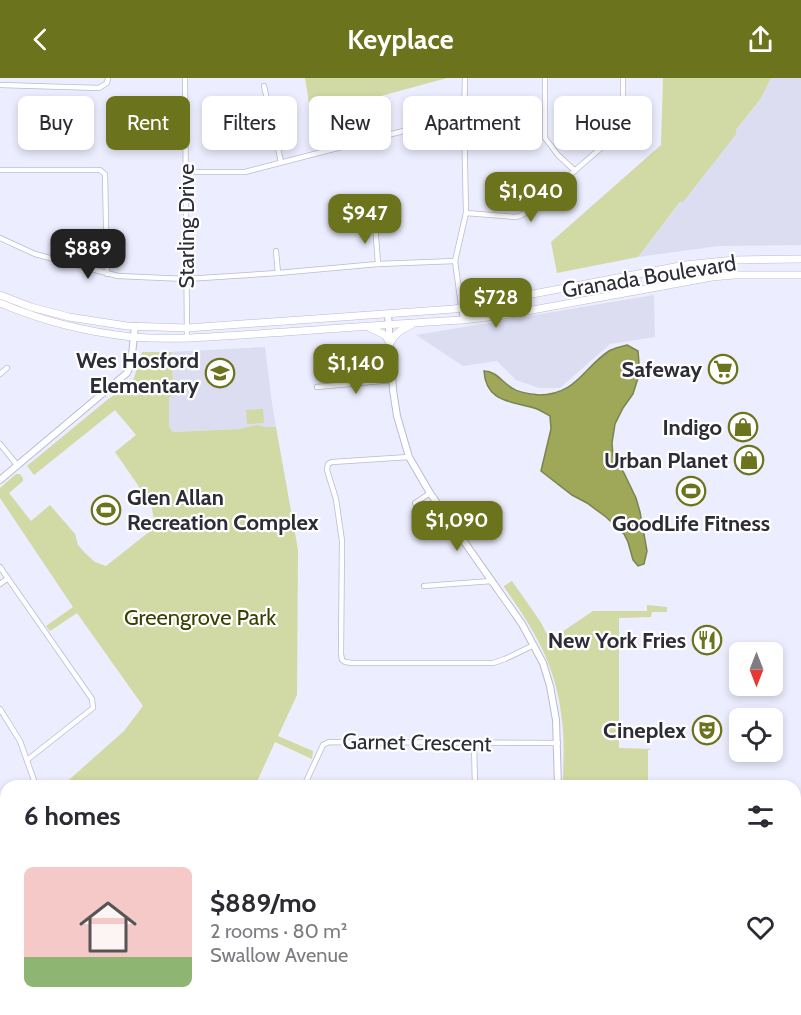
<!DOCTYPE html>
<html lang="en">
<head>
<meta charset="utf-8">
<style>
  :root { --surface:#fff; --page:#f2f2f3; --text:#2b2b33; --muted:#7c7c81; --accent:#6b731c }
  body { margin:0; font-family:Cabin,sans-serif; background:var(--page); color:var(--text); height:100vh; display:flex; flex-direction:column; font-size:22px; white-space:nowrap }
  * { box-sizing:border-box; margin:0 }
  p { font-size:20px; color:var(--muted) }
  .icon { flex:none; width:33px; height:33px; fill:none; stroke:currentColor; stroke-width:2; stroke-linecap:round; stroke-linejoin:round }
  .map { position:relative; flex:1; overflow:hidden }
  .sheet { position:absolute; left:0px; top:702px; width:801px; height:236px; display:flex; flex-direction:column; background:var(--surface); border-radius:18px 18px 0 0; box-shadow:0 3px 9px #0003 }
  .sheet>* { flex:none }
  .top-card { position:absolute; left:18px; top:18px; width:765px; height:54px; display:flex; gap:12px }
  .needle { width:39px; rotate:180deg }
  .fabs { position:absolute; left:729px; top:564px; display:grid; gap:12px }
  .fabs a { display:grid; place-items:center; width:54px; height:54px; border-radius:9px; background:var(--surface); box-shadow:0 3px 9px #0003; font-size:30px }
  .price { position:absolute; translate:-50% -51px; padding:0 14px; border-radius:12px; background:var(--accent); color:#fff; font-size:20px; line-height:39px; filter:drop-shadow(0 2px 3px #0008) }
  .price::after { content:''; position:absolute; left:50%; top:36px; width:18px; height:14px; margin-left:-9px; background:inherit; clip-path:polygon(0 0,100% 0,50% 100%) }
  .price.current { background:#222; color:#fff }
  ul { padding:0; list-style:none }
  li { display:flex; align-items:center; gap:18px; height:150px; padding:0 24px }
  li span { display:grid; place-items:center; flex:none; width:168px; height:120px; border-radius:9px; color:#555 }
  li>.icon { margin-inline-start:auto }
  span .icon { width:72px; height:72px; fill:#fffc; stroke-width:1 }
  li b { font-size:26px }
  h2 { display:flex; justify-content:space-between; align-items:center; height:72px; padding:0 24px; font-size:26px }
  .pill { padding:0 21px; border-radius:9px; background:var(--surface); box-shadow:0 3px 9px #0003; font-size:21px; line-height:54px }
  .pill.current { background:var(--accent); color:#fff }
  header { display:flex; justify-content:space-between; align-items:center; height:78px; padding:0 24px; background:var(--accent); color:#fff; font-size:27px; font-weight:700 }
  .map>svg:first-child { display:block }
  .built { fill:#dcddf1 }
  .green { fill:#d1d9a4 }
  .water { fill:#9ea858; stroke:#7c834e; stroke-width:1.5 }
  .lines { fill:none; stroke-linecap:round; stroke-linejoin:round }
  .minor-casing { stroke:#b9bad6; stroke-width:6 }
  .tertiary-casing { stroke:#b9bad6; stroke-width:8 }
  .secondary-casing { stroke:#b9bad6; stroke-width:8 }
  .minor { stroke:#fff; stroke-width:4.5 }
  .tertiary { stroke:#fff; stroke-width:6 }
  .secondary { stroke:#fff; stroke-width:7 }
  .labels { text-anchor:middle; stroke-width:4.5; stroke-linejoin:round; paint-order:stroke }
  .street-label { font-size:22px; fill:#2c2d37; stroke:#fff }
  .poi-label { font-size:22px; font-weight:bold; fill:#2c2d37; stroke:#fff; text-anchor:end }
  .park-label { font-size:22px; fill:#3c4100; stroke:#fff }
</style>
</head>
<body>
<header><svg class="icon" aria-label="back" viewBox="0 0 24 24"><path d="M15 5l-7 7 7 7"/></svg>Keyplace<svg class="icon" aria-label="share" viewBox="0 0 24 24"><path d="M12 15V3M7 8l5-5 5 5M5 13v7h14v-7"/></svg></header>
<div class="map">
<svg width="801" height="937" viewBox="0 0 801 937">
  <rect width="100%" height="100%" fill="#ecedfe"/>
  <g class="built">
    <path d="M 771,0 L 801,0 L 801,167 L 719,168 L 638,179 L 761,20 Z"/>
    <path d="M 654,217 L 655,259 L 610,266 L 560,310 L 539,310 L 516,302 L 497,283 L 463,288 L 416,257 Z"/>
    <path d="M 265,269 L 272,325 L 276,349 L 173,354 L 169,349 L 169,318 L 174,316 L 171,274 Z"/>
  </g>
  <g class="green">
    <path d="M 305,0 L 447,0 L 311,37 Z"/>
    <path d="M 663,0 L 771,0 L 761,20 L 736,52 L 736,56 L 683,124 L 680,124 L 638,179 L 557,195 L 551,164 L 661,67 Z"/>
    <path d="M 142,274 L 171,274 L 174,317 L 169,319 L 169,349 L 173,354 L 239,351 L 257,347 L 265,349 L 276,349 L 298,472 L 297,617 L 278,658 L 313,673 L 312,681 L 275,664 L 255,708 L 62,708 L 124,653 L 143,628 L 77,535 L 50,553 L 46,548 L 73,529 L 0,420 L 0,410 L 16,396 L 20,396 L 23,400 L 23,403 L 9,415 L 31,443 L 50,427 L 75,456 L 78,467 L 85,475 L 95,484 L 106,488 L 149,454 L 155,447 L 151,426 L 115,374 L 136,357 L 115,332 L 34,397 L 27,388 L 107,322 L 128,307 L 134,300 Z"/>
    <path d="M 263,331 L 264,345 L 247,346 L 246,332 Z"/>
    <path d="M 512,503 L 540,543 L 550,562 L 593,533 L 647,533 L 647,527 L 667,529 L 667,534 L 652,534 L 651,539 L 619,540 L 619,670 L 652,671 L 648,672 L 648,708 L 563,708 C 563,686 565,665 562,643 C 557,589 535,553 504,509 L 504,508 Z"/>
    <path d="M 58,932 L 204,932 L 203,937 L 66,937 Z"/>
  </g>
  <path class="water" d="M 627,267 L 638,273 L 639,285 L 638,300 L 633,316 L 623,330 L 615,346 L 612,365 L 613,378 L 624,395 L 636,420 L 640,434 L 647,473 L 644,486 L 638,488 L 633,482 L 628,464 L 624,456 L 606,439 L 587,425 L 572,417 L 541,393 L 551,351 L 550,338 C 546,336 542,333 537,331 C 514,323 486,326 484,293 C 496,293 502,304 512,310 C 519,315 530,316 539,317 C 576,317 583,290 609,273 C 614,270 621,269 627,267 Z"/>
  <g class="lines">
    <g class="minor-casing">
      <g id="minor">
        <path d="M 185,0 L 187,260"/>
        <path d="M 545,0 L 545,60 L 558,77 L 575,93"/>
        <path d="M 0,7 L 99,10 L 107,5 L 108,0"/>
        <path d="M 264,8 L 281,84"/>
        <path d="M 0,92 L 100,92 L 105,96 L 107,196"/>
        <path d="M 185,94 L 245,94 L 415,50 L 464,40"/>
        <path d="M 466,135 L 515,139 L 520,138 L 527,134 L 623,51 L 623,0"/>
        <path d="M 375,145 L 378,186"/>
        <path d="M 0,160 L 35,176 L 118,198 L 186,201 L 278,195 L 378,186 L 455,183"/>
        <path d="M 276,173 L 278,195"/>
        <path d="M 463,242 L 455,183 L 466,135 L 464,40 L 465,0"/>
        <path d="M 0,296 L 7,290"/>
        <path d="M 317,309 L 392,302"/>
        <path d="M 0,366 L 18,388"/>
        <path d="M 409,379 L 332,384 L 328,386 L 327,392 L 336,421 L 342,463 L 341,576 L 342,582 L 345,584 L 352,585 L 493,585 L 505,581 L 534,567"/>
        <path d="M 415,425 L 430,415"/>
        <path d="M 0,489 L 92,621 L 93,630 L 27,682"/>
        <path d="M 0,506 L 7,501"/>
        <path d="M 424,508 L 492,503"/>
        <path d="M 0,631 L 20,663 L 36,708"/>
        <path d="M 474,665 L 475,708"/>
        <path d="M 304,708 L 323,667 L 329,664 L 558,665"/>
        <path d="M 0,794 L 6,792"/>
        <path d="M 250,932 L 264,936 L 281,932"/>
        <path d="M 357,932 L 358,937"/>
        <path d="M 580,932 L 595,937"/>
        <path d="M 794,937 L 794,932"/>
      </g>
    </g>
    <g class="tertiary-casing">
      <g id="tertiary">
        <path d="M 388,236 L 393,312 L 397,338 L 409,379 L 430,415 L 522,546 L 543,585 L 550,608 L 556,642 L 558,708"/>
        <path d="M 0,402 L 127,295 L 131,286 L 135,248"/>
        <path d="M 795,760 L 801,760"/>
        <path d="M 0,843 L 6,861"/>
        <path d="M 44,932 L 52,937"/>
        <path d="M 531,937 L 536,932"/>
      </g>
    </g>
    <g class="secondary-casing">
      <g id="secondary">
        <path d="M 0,217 L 31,229 L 69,239 L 127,248 L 187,250 L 454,231 L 685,187 L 734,182 L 801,181"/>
        <path d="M 0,225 C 42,243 86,254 132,259 C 183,263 235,257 286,254 C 345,250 404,245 463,242 L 505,237 L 712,199 L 734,197 L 801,197"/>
        <path d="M 370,250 L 385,257 L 390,265 C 395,255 401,252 411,247"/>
      </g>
    </g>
    <use href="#minor" class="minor"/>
    <use href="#tertiary" class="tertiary"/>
    <use href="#secondary" class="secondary"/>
  </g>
  <defs>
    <g id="supermarket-ring" transform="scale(1.5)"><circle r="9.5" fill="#fff" stroke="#6b731c" stroke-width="1.5"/><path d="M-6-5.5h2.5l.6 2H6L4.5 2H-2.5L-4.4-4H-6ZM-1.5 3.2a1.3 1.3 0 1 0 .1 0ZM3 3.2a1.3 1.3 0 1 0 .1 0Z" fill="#6b731c"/></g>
    <g id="school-ring" transform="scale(1.5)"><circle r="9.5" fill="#fff" stroke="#6b731c" stroke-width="1.5"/><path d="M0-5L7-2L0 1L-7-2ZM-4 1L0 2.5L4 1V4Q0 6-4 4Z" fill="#6b731c"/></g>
    <g id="shop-ring" transform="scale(1.5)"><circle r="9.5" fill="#fff" stroke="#6b731c" stroke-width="1.5"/><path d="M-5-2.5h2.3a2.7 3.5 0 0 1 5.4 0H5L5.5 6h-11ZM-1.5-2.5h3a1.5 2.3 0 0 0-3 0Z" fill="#6b731c"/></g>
    <g id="stadium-ring" transform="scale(1.5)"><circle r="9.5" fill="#fff" stroke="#6b731c" stroke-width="1.5"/><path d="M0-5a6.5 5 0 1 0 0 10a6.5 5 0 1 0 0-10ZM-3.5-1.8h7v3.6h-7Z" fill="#6b731c"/></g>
    <g id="restaurant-ring" transform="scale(1.5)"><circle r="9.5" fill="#fff" stroke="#6b731c" stroke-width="1.5"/><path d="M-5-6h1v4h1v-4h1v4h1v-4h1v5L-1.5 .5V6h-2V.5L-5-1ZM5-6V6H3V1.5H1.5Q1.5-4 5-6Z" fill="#6b731c"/></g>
    <g id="theatre-ring" transform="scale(1.5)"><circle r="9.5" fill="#fff" stroke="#6b731c" stroke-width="1.5"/><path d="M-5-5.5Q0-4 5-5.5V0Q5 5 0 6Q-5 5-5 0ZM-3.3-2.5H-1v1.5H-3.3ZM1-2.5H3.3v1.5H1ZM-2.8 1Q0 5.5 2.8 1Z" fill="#6b731c"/></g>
  </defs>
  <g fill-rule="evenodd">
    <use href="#supermarket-ring" x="723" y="291"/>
    <use href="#school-ring" x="220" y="295"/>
    <use href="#shop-ring" x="743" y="349"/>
    <use href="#shop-ring" x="749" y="382"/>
    <use href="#stadium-ring" x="691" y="413"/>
    <use href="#stadium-ring" x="106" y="432"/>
    <use href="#restaurant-ring" x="707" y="562"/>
    <use href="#theatre-ring" x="707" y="652"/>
  </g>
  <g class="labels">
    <g class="street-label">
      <text transform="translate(186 148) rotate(-90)" y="8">Starling Drive</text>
      <text transform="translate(649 198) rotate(-9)" y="8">Granada Boulevard</text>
      <text transform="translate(417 664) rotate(1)" y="8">Garnet Crescent</text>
    </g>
    <g class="poi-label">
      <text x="199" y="290">Wes Hosford<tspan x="199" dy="25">Elementary</tspan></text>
      <text x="702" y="299">Safeway</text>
      <text x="722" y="357">Indigo</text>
      <text x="728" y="390">Urban Planet</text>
      <text x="127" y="427" text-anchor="start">Glen Allan<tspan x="127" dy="25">Recreation Complex</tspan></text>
      <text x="691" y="453" text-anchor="middle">GoodLife Fitness</text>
      <text x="686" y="570">New York Fries</text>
      <text x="686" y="660">Cineplex</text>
    </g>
    <g class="park-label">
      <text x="200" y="547">Greengrove Park</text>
    </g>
  </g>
</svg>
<div class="fabs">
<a><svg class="needle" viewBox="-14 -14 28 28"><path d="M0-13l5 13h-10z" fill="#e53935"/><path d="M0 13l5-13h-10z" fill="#7c7c81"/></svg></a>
<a><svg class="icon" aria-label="locate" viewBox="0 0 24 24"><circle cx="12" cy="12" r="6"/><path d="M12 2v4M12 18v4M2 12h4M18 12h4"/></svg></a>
</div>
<b class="price" style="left:531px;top:145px">$1,040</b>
<b class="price" style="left:365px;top:167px">$947</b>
<b class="price current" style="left:88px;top:202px">$889</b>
<b class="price" style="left:496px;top:251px">$728</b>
<b class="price" style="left:356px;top:317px">$1,140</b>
<b class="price" style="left:457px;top:474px">$1,090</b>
<div class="top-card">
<a class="pill">Buy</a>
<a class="pill current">Rent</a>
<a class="pill">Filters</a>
<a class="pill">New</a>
<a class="pill">Apartment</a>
<a class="pill">House</a>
</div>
<section class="sheet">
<h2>6 homes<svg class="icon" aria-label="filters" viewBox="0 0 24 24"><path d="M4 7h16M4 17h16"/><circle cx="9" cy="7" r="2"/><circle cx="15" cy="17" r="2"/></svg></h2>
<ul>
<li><span style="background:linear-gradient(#f6c9c9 75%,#8fb573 0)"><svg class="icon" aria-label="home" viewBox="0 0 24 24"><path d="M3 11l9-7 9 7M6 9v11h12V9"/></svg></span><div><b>$889/mo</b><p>2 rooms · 80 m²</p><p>Swallow Avenue</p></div><svg class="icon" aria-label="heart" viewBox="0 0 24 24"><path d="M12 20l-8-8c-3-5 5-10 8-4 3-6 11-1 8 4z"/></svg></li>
</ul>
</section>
</div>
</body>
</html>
